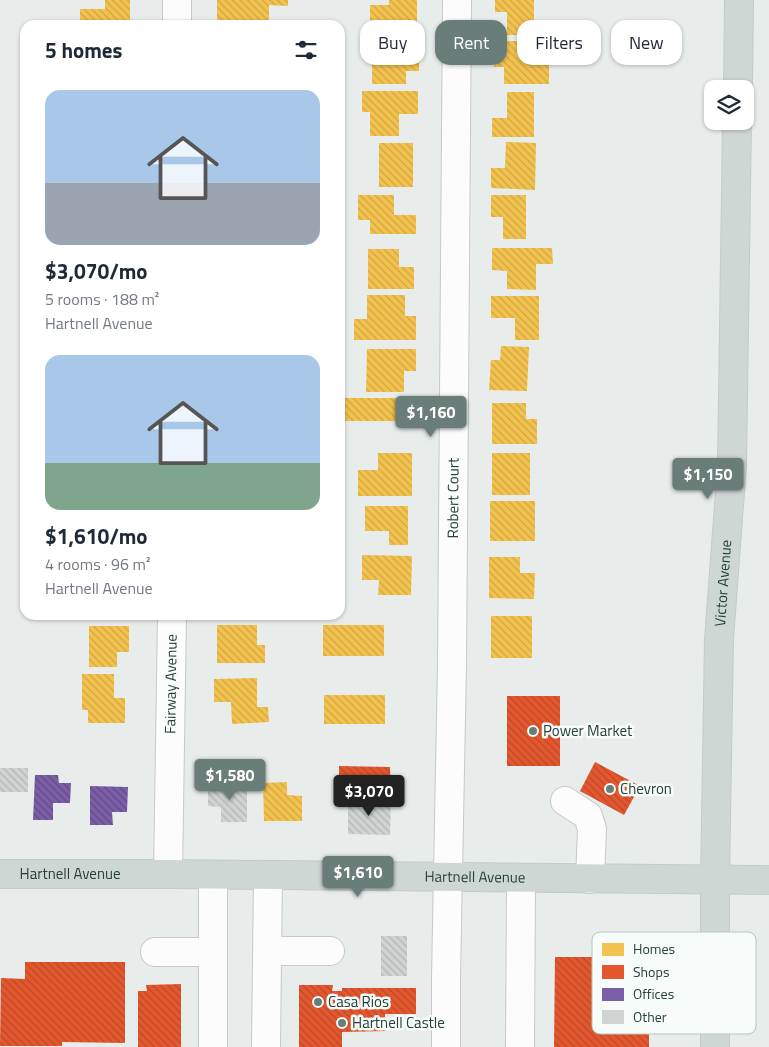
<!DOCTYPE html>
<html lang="en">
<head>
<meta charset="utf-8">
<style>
  :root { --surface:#fff; --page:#f6f6f7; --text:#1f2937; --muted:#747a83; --accent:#697e78 }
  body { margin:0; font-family:"Titillium Web",sans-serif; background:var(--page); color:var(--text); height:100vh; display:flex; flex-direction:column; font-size:19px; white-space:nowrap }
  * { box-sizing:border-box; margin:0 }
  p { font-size:16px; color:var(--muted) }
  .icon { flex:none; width:28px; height:28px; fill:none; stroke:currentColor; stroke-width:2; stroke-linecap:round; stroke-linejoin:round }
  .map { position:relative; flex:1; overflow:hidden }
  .panel { position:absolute; left:20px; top:20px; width:325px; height:600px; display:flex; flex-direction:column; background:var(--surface); border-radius:15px; box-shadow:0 1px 4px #0004 }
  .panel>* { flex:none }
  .guide { position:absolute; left:360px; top:20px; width:334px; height:45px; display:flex; gap:10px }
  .fabs { position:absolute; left:704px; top:80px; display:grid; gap:10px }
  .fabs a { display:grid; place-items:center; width:50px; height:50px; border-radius:10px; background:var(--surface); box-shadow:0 1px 4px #0004; font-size:25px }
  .price { position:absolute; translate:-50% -42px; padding:0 11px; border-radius:5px; background:var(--accent); color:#fff; font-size:16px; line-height:32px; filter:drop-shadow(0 1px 2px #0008) }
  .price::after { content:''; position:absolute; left:50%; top:30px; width:15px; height:11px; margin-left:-8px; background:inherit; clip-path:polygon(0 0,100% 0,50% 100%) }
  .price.active { background:#222; color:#fff }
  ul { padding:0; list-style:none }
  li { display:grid; align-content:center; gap:10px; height:265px; padding:0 25px }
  li span { display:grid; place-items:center; height:155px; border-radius:15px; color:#555 }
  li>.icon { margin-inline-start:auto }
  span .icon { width:90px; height:90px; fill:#fffc; stroke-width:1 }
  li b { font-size:21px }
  h2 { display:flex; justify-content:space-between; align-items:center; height:60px; padding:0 25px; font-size:21px }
  .pill { padding:0 18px; border-radius:15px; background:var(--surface); box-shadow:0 1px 4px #0004; font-size:18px; line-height:45px }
  .pill.active { background:var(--accent); color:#fff }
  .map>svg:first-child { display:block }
  .homes { fill:url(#homes-back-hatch) }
  .shops { fill:url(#shops-back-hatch) }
  .offices { fill:url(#offices-back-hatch) }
  .building { fill:url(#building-back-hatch) }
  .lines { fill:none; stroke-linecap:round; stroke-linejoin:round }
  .minor-casing { stroke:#c5cac8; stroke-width:30 }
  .major-casing { stroke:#c3ccc9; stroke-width:30 }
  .minor { stroke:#fcfcfc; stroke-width:28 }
  .major { stroke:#cfd7d5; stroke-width:28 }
  .poi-dot { fill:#697e78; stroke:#f7fbf9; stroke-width:2 }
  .labels { text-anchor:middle; stroke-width:5; stroke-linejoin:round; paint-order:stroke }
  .street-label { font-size:15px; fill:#24423a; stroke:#f7fbf9 }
  .poi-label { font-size:15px; fill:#24423a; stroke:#f7fbf9; text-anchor:start }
  .key { fill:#f7fbf9; stroke:#b8c4c0; stroke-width:1 }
  .key-label { font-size:14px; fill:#24423a }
</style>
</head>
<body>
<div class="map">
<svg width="769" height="1047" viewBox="0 0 769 1047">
  <defs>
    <pattern id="homes-back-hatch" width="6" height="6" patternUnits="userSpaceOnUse" patternTransform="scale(1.25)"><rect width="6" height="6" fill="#f2c14e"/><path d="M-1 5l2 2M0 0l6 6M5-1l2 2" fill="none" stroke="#cfa745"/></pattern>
    <pattern id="shops-back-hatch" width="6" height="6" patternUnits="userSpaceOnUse" patternTransform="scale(1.25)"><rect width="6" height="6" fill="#e4572e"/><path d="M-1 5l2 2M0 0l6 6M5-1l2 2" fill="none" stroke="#b94a28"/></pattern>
    <pattern id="offices-back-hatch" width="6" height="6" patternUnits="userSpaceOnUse" patternTransform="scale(1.25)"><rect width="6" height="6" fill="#7b5ea7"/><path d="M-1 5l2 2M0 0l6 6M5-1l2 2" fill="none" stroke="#5f4c82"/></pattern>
    <pattern id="building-back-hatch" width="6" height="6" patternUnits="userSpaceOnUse" patternTransform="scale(1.25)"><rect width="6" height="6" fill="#cfd4d2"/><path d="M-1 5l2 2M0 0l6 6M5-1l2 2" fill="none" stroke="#b2b7b5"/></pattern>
  </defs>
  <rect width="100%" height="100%" fill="#e8edeb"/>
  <g class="homes">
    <path d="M 105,0 L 130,0 L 130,25 L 80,25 L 80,9 L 105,9 Z"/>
    <path d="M 217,0 L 288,0 L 288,6 L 269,5 L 269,25 L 217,25 Z"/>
    <path d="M 389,0 L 417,0 L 417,32 L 370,32 L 370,5 L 389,5 Z"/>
    <path d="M 495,0 L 534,0 L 534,35 L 507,35 L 507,12 L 495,12 Z"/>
    <path d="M 395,41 L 419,41 L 419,71 L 406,71 L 406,84 L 372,84 L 372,56 L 395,56 Z"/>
    <path d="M 494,41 L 519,41 L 519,57 L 549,57 L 549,84 L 504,84 L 504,67 L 494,67 Z"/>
    <path d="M 362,91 L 418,91 L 418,114 L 399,114 L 399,136 L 370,136 L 370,112 L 362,112 Z"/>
    <path d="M 507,92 L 534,92 L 534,137 L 492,137 L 492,118 L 507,118 Z"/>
    <path d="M 506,142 L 536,143 L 535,190 L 491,188 L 491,168 L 505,168 Z"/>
    <rect x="379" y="143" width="34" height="44"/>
    <path d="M 358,195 L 394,195 L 394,215 L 416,215 L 416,234 L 370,234 L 370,220 L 358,220 Z"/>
    <path d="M 491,195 L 526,195 L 526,239 L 503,239 L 503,217 L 491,217 Z"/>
    <path d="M 492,248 L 552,248 L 553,264 L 536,264 L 536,290 L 507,289 L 507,271 L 492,270 Z"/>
    <path d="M 368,249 L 399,249 L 399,267 L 414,267 L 414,289 L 368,289 Z"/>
    <path d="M 367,295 L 405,295 L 405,316 L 416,316 L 416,340 L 354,340 L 354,319 L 367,319 Z"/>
    <path d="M 491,296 L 539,296 L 539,340 L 515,340 L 515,318 L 491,318 Z"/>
    <path d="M 501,346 L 529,347 L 527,391 L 489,390 L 491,360 L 500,360 Z"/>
    <path d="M 367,349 L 416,349 L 416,371 L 404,371 L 404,392 L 366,392 Z"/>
    <rect x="343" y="398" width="61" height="23"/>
    <path d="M 492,403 L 526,403 L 526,419 L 537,419 L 537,444 L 492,444 Z"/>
    <path d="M 378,453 L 412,453 L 412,496 L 358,496 L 358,470 L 378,470 Z"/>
    <rect x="492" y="453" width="38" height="42"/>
    <rect x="490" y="501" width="45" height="40"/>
    <path d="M 365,506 L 408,506 L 408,545 L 389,545 L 389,531 L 365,531 Z"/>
    <path d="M 362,555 L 412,556 L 411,595 L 378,595 L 379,580 L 362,580 Z"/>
    <path d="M 489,557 L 520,557 L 520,573 L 535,573 L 534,599 L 489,598 Z"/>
    <rect x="491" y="616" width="41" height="42"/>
    <path d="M 217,625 L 257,625 L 257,645 L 265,645 L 265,663 L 217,663 Z"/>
    <rect x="323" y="625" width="61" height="31"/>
    <path d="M 89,626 L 129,626 L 129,652 L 117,652 L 117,667 L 89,667 Z"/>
    <path d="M 82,674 L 114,674 L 114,698 L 125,698 L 125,723 L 88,723 L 88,710 L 82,710 Z"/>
    <path d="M 257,678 L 257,707 L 268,707 L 269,722 L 232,724 L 231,702 L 214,702 L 214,679 Z"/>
    <rect x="324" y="695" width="61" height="29"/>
    <path d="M 287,782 L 287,795 L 302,796 L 302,821 L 264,821 L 263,783 Z"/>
  </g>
  <g class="shops">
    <rect x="507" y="696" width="53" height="70"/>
    <path d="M 595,762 L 640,786 L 624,815 L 580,791 Z"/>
    <path d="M 339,766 L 390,767 L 391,800 L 339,800 Z"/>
    <path d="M 555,957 L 649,957 L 649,1047 L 554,1047 Z"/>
    <path d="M 25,962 L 125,962 L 125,1043 L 62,1042 L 62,1046 L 0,1046 L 1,978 L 25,979 Z"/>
    <path d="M 181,984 L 181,1047 L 138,1047 L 138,991 L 147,991 L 146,985 Z"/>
    <path d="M 299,985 L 333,985 L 332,991 L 342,991 L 342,988 L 416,988 L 416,1014 L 385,1014 L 385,1031 L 342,1032 L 342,1047 L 299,1047 Z"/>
  </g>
  <g class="offices">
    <path d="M 35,775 L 58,775 L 59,783 L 71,783 L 70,803 L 53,803 L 53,820 L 33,820 Z"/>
    <path d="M 90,786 L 128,787 L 127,812 L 112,812 L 113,825 L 90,825 Z"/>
  </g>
  <g class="building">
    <rect x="0" y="768" width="28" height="24"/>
    <path d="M 208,784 L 247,784 L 247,822 L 221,822 L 221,807 L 208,806 Z"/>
    <path d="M 348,800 L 391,800 L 390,835 L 348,834 Z"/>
    <rect x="381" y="936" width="26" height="40"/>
  </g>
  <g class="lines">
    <g class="minor-casing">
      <g id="minor">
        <path d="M 177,25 L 177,0"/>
        <path d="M 565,801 L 588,816 L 592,829 L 590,879"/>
        <path id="s1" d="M 168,874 L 172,615"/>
        <path d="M 268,951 L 330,951"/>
        <path d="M 155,952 L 213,952"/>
        <path d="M 213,1047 L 213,875"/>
        <path d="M 266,1047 L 268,875"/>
        <path id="s2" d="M 446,1047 L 446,978 L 452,664 L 457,0"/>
        <path d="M 520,1047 L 521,878"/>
      </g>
    </g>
    <g class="major-casing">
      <g id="major">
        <path d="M 738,89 L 739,0"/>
        <path id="s3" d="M 0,874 L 168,874 L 769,880"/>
        <path id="s4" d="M 715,1047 L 715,880 L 719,639 L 732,465 L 737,121"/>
      </g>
    </g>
    <use href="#minor" class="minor"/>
    <use href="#major" class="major"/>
  </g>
  <g class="poi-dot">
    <circle cx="533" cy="731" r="5"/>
    <circle cx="610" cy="789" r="5"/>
    <circle cx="318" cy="1002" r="5"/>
    <circle cx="342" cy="1023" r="5"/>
  </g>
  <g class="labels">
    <g class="street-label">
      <text dy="5" stroke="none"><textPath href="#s2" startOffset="549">Robert Court</textPath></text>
      <text dy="5" stroke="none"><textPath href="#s4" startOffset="464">Victor Avenue</textPath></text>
      <text dy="5" stroke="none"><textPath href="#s1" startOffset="190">Fairway Avenue</textPath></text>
      <text dy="5" stroke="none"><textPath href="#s3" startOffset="70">Hartnell Avenue</textPath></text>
      <text dy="5" stroke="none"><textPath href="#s3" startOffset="475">Hartnell Avenue</textPath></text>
    </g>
    <g class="poi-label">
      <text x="543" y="736">Power Market</text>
      <text x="620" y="794">Chevron</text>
      <text x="328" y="1007">Casa Rios</text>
      <text x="352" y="1028">Hartnell Castle</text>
    </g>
  </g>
  <rect x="592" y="932" width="164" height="102" rx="8" class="key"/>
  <rect x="602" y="943" width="22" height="13" fill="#f2c14e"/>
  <rect x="602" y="965" width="22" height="14" fill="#e4572e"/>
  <rect x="602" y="988" width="22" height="13" fill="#7b5ea7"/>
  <rect x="602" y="1010" width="22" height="14" fill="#cfd4d2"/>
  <g class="key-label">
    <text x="633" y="954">Homes</text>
    <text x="633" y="977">Shops</text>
    <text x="633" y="999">Offices</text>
    <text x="633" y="1022">Other</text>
  </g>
</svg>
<div class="fabs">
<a><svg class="icon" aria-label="layers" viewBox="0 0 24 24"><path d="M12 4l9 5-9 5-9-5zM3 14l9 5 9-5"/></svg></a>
</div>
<b class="price" style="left:431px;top:438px">$1,160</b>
<b class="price" style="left:708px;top:500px">$1,150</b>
<b class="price" style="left:230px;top:801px">$1,580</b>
<b class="price active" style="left:369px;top:817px">$3,070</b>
<b class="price" style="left:358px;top:898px">$1,610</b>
<div class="guide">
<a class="pill">Buy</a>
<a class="pill active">Rent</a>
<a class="pill">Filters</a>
<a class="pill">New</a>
</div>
<section class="panel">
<h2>5 homes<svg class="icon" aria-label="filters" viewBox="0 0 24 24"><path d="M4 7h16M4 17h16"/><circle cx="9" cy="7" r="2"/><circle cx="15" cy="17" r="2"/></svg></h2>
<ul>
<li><span style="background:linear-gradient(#a9c7e8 60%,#9aa5b1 0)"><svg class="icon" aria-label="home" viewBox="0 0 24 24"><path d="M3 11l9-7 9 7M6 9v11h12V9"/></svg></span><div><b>$3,070/mo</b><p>5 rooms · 188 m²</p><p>Hartnell Avenue</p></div></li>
<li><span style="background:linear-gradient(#a9c7e8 70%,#7fa58c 0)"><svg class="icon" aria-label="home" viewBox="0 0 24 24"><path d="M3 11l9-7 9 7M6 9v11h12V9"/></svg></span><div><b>$1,610/mo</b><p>4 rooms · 96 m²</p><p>Hartnell Avenue</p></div></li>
</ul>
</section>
</div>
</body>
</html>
